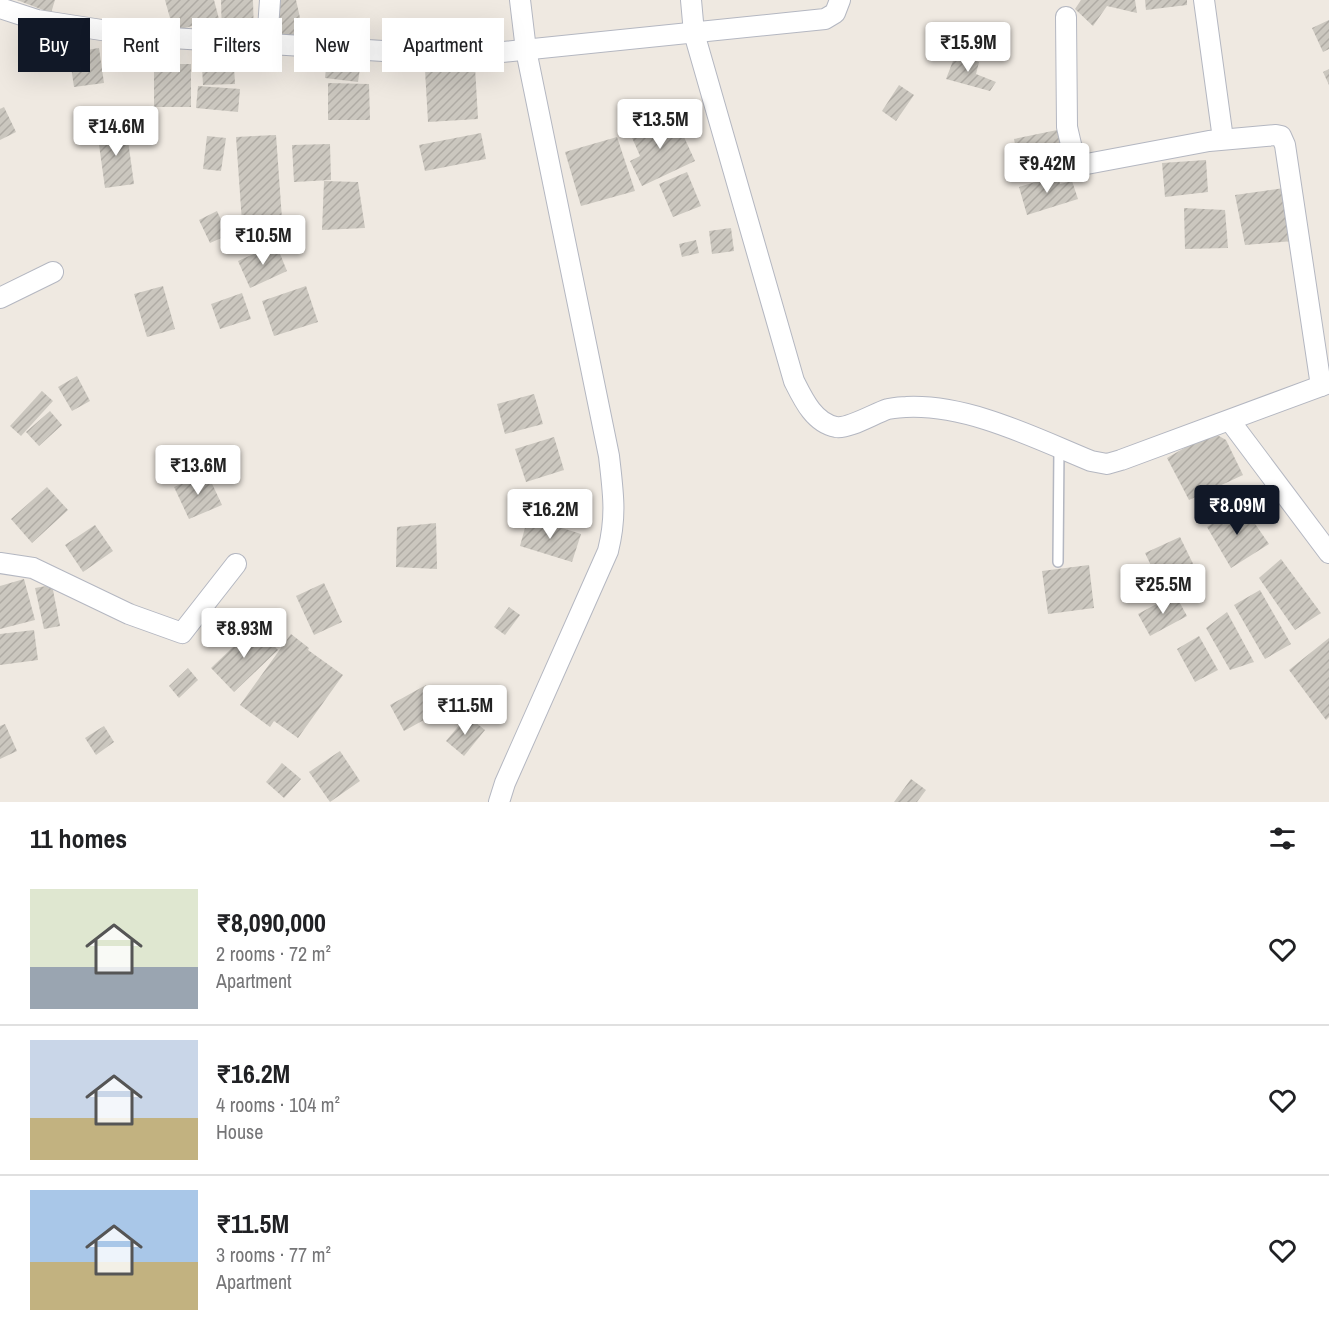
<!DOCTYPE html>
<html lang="en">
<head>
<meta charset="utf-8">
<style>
  :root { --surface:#fff; --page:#f6f6f6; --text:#202124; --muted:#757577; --line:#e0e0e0; --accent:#111827 }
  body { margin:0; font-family:"Archivo Narrow",sans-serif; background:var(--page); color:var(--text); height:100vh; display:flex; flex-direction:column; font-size:22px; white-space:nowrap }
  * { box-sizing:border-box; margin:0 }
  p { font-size:20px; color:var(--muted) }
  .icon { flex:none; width:33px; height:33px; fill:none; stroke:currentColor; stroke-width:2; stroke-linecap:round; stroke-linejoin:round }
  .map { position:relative; height:802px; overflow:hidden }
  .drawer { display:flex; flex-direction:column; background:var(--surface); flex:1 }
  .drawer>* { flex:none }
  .banner { position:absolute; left:18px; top:18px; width:600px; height:54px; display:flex; gap:12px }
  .price { position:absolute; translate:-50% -51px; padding:0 14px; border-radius:6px; background:#fff; color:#222; font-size:20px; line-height:39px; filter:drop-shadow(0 2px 3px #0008) }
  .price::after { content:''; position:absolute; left:50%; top:36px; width:18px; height:14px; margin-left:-9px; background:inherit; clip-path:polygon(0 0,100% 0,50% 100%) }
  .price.active { background:var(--accent); color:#fff }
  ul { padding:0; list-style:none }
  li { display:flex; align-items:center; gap:18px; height:150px; padding:0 30px }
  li+li { border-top:2px solid var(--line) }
  li span { display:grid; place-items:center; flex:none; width:168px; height:120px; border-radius:0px; color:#555 }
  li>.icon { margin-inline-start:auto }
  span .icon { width:72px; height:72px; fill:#fffc; stroke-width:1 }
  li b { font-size:26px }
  h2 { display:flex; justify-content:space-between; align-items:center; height:72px; padding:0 30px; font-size:26px }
  .tag { padding:0 21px; border-radius:0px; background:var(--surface); box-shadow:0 6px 24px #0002; font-size:21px; line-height:54px }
  .tag.active { background:var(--accent); color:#fff }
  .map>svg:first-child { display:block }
  .building { fill:url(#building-hatch) }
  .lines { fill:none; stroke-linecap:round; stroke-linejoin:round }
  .service-casing { stroke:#b4b7c1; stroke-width:12 }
  .minor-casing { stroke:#b4b7c1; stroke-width:22 }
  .service { stroke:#fff; stroke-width:9 }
  .minor { stroke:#fff; stroke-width:20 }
</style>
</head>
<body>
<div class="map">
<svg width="1329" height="802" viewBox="0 0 1329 802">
  <defs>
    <pattern id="building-hatch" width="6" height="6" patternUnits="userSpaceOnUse" patternTransform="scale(1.5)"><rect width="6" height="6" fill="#cbc7bf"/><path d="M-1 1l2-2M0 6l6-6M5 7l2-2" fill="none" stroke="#afaba4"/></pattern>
  </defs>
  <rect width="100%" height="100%" fill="#efe9e1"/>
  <g class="building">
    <path d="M 17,0 L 55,0 L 51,13 Z"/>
    <path d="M 165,0 L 214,0 L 219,19 L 169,32 L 166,19 L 170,18 Z"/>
    <path d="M 221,0 L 253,0 L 254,37 L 222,38 Z"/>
    <path d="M 274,0 L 296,0 L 305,40 L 283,44 Z"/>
    <path d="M 1081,0 L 1135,0 L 1137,13 L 1107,6 L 1093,26 L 1075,9 Z"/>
    <path d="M 1145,0 L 1187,0 L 1187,5 L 1146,10 Z"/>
    <path d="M 1329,20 L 1329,49 L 1323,52 L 1312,28 Z"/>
    <path d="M 99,48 L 104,83 L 74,87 L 69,53 Z"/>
    <path d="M 956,53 L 979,62 L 976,74 L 996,82 L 990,91 L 946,79 Z"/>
    <path d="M 327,57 L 361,61 L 358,82 L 325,78 Z"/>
    <rect x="154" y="64" width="37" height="43"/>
    <path d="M 234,66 L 235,84 L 203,85 L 202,67 Z"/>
    <path d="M 475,67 L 478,119 L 428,122 L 425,70 Z"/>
    <path d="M 1329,69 L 1329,85 L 1323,72 Z"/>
    <path d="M 328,83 L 369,84 L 370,120 L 328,120 Z"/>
    <path d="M 899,85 L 914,95 L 896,121 L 882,111 Z"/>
    <path d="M 198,86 L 240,89 L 238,112 L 196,108 Z"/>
    <path d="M 4,107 L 16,132 L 0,140 L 0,109 Z"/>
    <path d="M 673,113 L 695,161 L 642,186 L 630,161 L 640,156 L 630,133 Z"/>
    <path d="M 126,126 L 134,184 L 105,188 L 97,130 Z"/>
    <path d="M 1062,129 L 1070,168 L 1021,177 L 1014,139 Z"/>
    <path d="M 481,133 L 486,159 L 425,171 L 419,145 Z"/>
    <path d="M 276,135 L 282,219 L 242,222 L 236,137 Z"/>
    <path d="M 207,136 L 226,138 L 221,171 L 203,169 Z"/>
    <path d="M 617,137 L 635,191 L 581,206 L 565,152 Z"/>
    <path d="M 330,144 L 331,180 L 294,182 L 292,145 Z"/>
    <path d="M 1206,160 L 1208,192 L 1165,197 L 1162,163 Z"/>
    <path d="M 687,172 L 701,206 L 673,217 L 659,184 Z"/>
    <path d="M 1058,175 L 1060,184 L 1072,181 L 1078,199 L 1027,215 L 1019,187 Z"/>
    <path d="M 324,181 L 358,182 L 365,228 L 322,230 Z"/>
    <path d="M 1285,188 L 1293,241 L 1245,245 L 1235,195 Z"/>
    <path d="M 1184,208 L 1225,210 L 1228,248 L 1185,249 Z"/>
    <path d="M 217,211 L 228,235 L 210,243 L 199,220 Z"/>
    <path d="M 731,228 L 734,251 L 712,254 L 709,231 Z"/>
    <path d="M 696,240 L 699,253 L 682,257 L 679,244 Z"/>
    <path d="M 276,244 L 287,271 L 250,288 L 238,261 Z"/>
    <path d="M 163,286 L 175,329 L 147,337 L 134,294 Z"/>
    <path d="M 306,286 L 318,322 L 274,336 L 262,301 Z"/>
    <path d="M 242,293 L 251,319 L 220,329 L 211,304 Z"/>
    <path d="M 77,376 L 90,401 L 72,411 L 58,387 Z"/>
    <path d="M 42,391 L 53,401 L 21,436 L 10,426 Z"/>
    <path d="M 534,394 L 543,424 L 505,434 L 497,404 Z"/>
    <path d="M 50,411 L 62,425 L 39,446 L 26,432 Z"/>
    <path d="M 1212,432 L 1226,440 L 1243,475 L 1189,500 L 1167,458 Z"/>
    <path d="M 554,437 L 564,470 L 526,482 L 515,449 Z"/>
    <path d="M 207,473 L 222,505 L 189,519 L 174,487 Z"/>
    <path d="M 47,487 L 68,510 L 32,543 L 11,519 Z"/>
    <path d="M 1242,505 L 1269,544 L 1231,568 L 1207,527 Z"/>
    <path d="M 528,517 L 581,534 L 572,562 L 520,546 Z"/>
    <path d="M 436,523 L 437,569 L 396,567 L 397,527 Z"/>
    <path d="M 95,525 L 113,551 L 83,572 L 65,545 Z"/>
    <path d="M 1180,537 L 1199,576 L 1164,593 L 1145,553 Z"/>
    <path d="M 1281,559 L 1321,613 L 1295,630 L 1259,578 Z"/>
    <path d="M 1089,565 L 1094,608 L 1048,614 L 1042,571 Z"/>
    <path d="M 24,579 L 35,620 L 0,629 L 0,586 Z"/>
    <path d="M 324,583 L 342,622 L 314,635 L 296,596 Z"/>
    <path d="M 52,585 L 60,626 L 44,629 L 35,588 Z"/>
    <path d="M 1260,590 L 1291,644 L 1265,659 L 1234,605 Z"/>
    <path d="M 1175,594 L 1187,616 L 1150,636 L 1138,614 Z"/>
    <path d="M 509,607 L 520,615 L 505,635 L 494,627 Z"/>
    <path d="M 1227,612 L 1254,662 L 1230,670 L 1206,628 Z"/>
    <path d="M 255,626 L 278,650 L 234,692 L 211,668 Z"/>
    <path d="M 34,630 L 38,660 L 0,665 L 0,634 Z"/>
    <path d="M 291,634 L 309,648 L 308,650 L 343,675 L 298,738 L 274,721 L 270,727 L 240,705 Z"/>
    <path d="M 1199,636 L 1218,670 L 1195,682 L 1177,649 Z"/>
    <path d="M 1329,638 L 1329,717 L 1326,720 L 1289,670 Z"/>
    <path d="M 188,668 L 198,680 L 179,698 L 169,686 Z"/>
    <path d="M 426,685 L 440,711 L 404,731 L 390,705 Z"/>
    <path d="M 467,716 L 485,730 L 464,756 L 446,741 Z"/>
    <path d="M 5,724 L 17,751 L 0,759 L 0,726 Z"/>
    <path d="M 104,726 L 114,742 L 96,755 L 85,738 Z"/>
    <path d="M 340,751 L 360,781 L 330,802 L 309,772 Z"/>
    <path d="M 282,763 L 301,779 L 284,798 L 266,782 Z"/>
    <path d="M 911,779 L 926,790 L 917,802 L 894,802 Z"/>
  </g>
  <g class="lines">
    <g class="service-casing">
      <path id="service" d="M 1058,562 L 1059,448"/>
    </g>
    <g class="minor-casing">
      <g id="minor">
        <path d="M 691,0 L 694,33 L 794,381 C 803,399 814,423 836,427 C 849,429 875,413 888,409 C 894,408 900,407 906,407 C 968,404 1035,438 1091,461 L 1107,464 L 1121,460 L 1329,383"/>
        <path d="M 1204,0 L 1223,139"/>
        <path d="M 0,8 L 37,20 L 140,36 L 464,56 L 825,19 L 835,13 L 840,0"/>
        <path d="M 1066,17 L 1067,127 L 1076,166 L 1209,141 L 1276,135 L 1281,136 L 1285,145 L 1321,386"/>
        <path d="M 267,43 L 270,0"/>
        <path d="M 0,298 L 53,272"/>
        <path d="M 1230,421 L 1329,553"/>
        <path d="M 0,563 L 33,568 L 129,614 L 182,633 L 236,564"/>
        <path d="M 499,802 L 505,783 L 608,551 C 617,515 613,492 609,456 L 526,50 L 520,0"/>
      </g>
    </g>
    <use href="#service" class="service"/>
    <use href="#minor" class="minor"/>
  </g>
</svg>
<b class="price" style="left:968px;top:73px">₹15.9M</b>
<b class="price" style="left:660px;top:150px">₹13.5M</b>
<b class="price" style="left:116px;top:157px">₹14.6M</b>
<b class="price" style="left:1047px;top:194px">₹9.42M</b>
<b class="price" style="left:263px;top:266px">₹10.5M</b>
<b class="price" style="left:198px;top:496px">₹13.6M</b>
<b class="price active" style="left:1237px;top:536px">₹8.09M</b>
<b class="price" style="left:550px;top:540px">₹16.2M</b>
<b class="price" style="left:1163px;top:615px">₹25.5M</b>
<b class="price" style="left:244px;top:659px">₹8.93M</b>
<b class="price" style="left:465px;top:736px">₹11.5M</b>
<div class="banner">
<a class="tag active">Buy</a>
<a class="tag">Rent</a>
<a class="tag">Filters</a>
<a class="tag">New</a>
<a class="tag">Apartment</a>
</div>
</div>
<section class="drawer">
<h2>11 homes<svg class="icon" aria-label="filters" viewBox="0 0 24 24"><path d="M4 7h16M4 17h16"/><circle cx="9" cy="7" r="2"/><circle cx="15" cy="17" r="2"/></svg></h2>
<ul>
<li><span style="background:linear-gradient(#dfe7d0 65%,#9aa5b1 0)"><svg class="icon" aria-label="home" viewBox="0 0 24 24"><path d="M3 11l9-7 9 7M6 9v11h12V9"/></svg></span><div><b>₹8,090,000</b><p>2 rooms · 72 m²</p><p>Apartment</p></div><svg class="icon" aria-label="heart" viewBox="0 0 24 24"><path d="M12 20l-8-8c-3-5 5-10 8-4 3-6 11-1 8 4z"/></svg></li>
<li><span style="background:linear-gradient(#c9d6e8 65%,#c2b280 0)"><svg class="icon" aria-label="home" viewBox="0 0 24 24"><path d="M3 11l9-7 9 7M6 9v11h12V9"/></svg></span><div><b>₹16.2M</b><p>4 rooms · 104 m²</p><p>House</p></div><svg class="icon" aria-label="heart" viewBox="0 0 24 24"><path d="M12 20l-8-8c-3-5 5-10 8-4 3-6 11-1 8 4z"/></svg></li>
<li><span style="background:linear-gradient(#a9c7e8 60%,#c2b280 0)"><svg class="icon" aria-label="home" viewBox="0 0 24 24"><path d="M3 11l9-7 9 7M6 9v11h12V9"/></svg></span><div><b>₹11.5M</b><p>3 rooms · 77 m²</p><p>Apartment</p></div><svg class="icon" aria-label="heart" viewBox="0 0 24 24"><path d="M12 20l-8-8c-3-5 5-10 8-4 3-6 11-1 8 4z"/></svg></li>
</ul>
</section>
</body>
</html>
